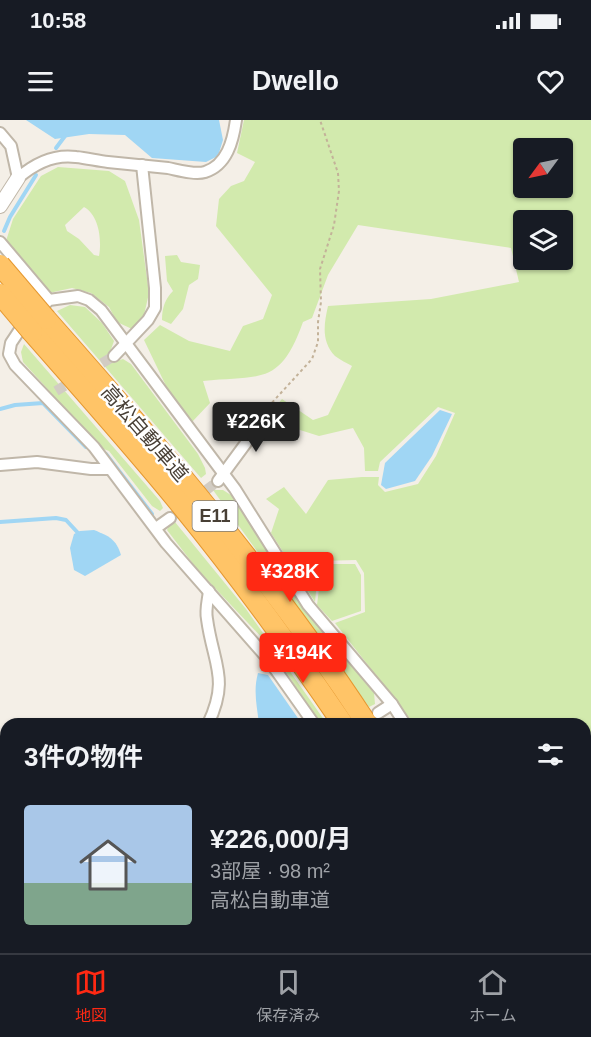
<!DOCTYPE html>
<html lang="ja">
<head>
<meta charset="utf-8">
<style>
  :root { --surface:#171b24; --page:#242831; --text:#f1f3f6; --muted:#9ea1a6; --line:#363941; --accent:#ff2913 }
  body { margin:0; font-family:Helvetica,"Noto Sans JP",sans-serif; background:var(--page); color:var(--text); height:100vh; display:flex; flex-direction:column; font-size:22px; white-space:nowrap }
  * { box-sizing:border-box; margin:0 }
  p { font-size:20px; color:var(--muted) }
  .icon { flex:none; width:33px; height:33px; fill:none; stroke:currentColor; stroke-width:2; stroke-linecap:round; stroke-linejoin:round }
  .map { position:relative; flex:1; overflow:hidden }
  .sheet { position:absolute; left:0px; top:598px; width:591px; height:236px; display:flex; flex-direction:column; background:var(--surface); border-radius:18px 18px 0 0; box-shadow:0 2px 4px #0004 }
  .sheet>* { flex:none }
  .needle { width:39px; rotate:237deg }
  .buttons { position:absolute; left:513px; top:18px; display:grid; gap:12px }
  .buttons a { display:grid; place-items:center; width:60px; height:60px; border-radius:6px; background:var(--surface); box-shadow:0 2px 4px #0004; font-size:30px }
  .price { position:absolute; translate:-50% -51px; padding:0 14px; border-radius:6px; background:var(--accent); color:#fff; font-size:20px; line-height:39px; filter:drop-shadow(0 2px 3px #0008) }
  .price::after { content:''; position:absolute; left:50%; top:36px; width:18px; height:14px; margin-left:-9px; background:inherit; clip-path:polygon(0 0,100% 0,50% 100%) }
  .price.current { background:#222; color:#fff }
  ul { padding:0; list-style:none }
  li { display:flex; align-items:center; gap:18px; height:150px; padding:0 24px }
  li span { display:grid; place-items:center; flex:none; width:168px; height:120px; border-radius:6px; color:#555 }
  li>.icon { margin-inline-start:auto }
  span .icon { width:72px; height:72px; fill:#fffc; stroke-width:1 }
  li b { font-size:26px }
  h2 { display:flex; justify-content:space-between; align-items:center; height:72px; padding:0 24px; font-size:26px }
  .status { display:flex; justify-content:space-between; align-items:center; height:42px; padding:0 30px; background:var(--surface); direction:ltr }
  .status svg { height:16px; fill:currentColor }
  header { display:flex; justify-content:space-between; align-items:center; height:78px; padding:0 24px; background:var(--surface); font-size:27px; font-weight:700 }
  .menu { display:flex; justify-content:space-around; align-items:center; height:84px; border-top:2px solid var(--line); background:var(--surface); font-size:16px; color:var(--muted) }
  .menu a { display:grid; justify-items:center; gap:3px }
  .menu .current { color:var(--accent) }
  .map>svg:first-child { display:block }
  .green { fill:#d2eaad; fill-rule:evenodd }
  .water { fill:#a0d6f4 }
  .lines { fill:none; stroke-linecap:round; stroke-linejoin:round }
  .stream { stroke:#a0d6f4; stroke-width:4 }
  .minor-tunnel { stroke:#d2ccc3; stroke-width:10; stroke-dasharray:10 5; stroke-linecap:butt }
  .minor-casing { stroke:#c0b7a9; stroke-width:14 }
  .tertiary-casing { stroke:#c0b7a9; stroke-width:16 }
  .motorway-casing { stroke:#e59830; stroke-width:22 }
  .path { stroke:#c3b299; stroke-width:2; stroke-dasharray:3 3; stroke-linecap:butt }
  .minor { stroke:#fff; stroke-width:10 }
  .tertiary { stroke:#fff; stroke-width:14 }
  .motorway { stroke:#ffc467; stroke-width:20 }
  .motorway-bridge-casing { stroke:#e59830; stroke-width:22; stroke-linecap:butt }
  .motorway-bridge { stroke:#ffc467; stroke-width:20 }
  .labels { text-anchor:middle; stroke-width:5; stroke-linejoin:round; paint-order:stroke }
  .shield { fill:#fff; stroke:#7f7972; stroke-width:1.5 }
  .shield-label { font-size:18px; font-weight:bold; fill:#483f35 }
  .street-label { font-size:20px; fill:#483f35; stroke:#fff }
</style>
</head>
<body>
<div class="status"><b>10:58</b><svg viewBox="0 0 49 12"><path d="M0 12V9h3v3zM5 12V6h3v6zM10 12V3h3v9zM15 12V0h3v12zM26 1h20v11H26zM47 4h2v5h-2z"/></svg></div>
<header><svg class="icon" aria-label="menu" viewBox="0 0 24 24"><path d="M4 6h16M4 12h16M4 18h16"/></svg>Dwello<svg class="icon" aria-label="heart" viewBox="0 0 24 24"><path d="M12 20l-8-8c-3-5 5-10 8-4 3-6 11-1 8 4z"/></svg></header>
<div class="map">
<svg width="591" height="833" viewBox="0 0 591 833">
  <rect width="100%" height="100%" fill="#f4efe7"/>
  <g class="green">
    <path d="M 244,0 L 591,0 L 591,833 L 524,833 L 520,828 L 585,828 L 585,604 L 414,604 L 335,503 L 365,492 L 364,453 L 356,440 L 319,441 L 315,482 L 271,413 L 279,389 L 266,379 L 284,367 L 306,394 L 328,360 L 362,357 L 379,357 L 378,365 L 385,372 L 418,364 L 436,336 L 455,293 L 438,287 L 380,342 L 378,351 L 365,351 L 364,328 L 353,308 L 319,316 L 265,299 L 282,279 L 313,300 L 328,295 L 352,246 C 347,243 340,240 335,236 C 321,221 324,204 328,186 L 431,179 L 519,162 L 511,128 L 358,105 L 328,155 L 312,198 L 303,202 C 280,266 262,255 203,261 L 210,283 L 192,302 L 168,270 L 144,220 L 160,205 L 189,221 L 230,231 L 243,206 L 263,199 L 272,175 L 216,106 L 219,79 L 231,66 L 244,61 L 255,42 L 237,33 ZM 524,28 L 562,28 L 562,68 L 524,68 ZM 524,100 L 562,100 L 562,140 L 524,140 Z"/>
    <path d="M 58,47 L 109,51 L 125,61 L 139,100 L 149,173 L 144,195 L 132,209 L 117,202 L 109,187 L 91,173 L 72,168 L 49,173 L 6,121 L 13,99 L 41,56 ZM 84,87 C 99,95 102,120 99,136 L 94,135 L 79,119 L 67,111 L 65,105 Z"/>
    <path d="M 177,135 L 181,142 L 200,145 L 198,159 L 189,165 L 183,189 L 171,204 L 162,200 C 162,188 165,179 173,171 L 167,161 L 165,136 Z"/>
    <path d="M 70,185 L 85,187 L 102,203 L 114,221 L 110,232 L 117,241 L 123,239 L 131,244 L 198,334 L 205,348 L 206,354 L 201,358 L 57,191 Z"/>
    <path d="M 24,224 L 160,381 L 163,388 L 160,391 L 152,386 L 109,331 L 101,328 L 23,242 L 21,232 Z"/>
    <path d="M 213,370 L 223,370 L 234,377 L 276,446 L 308,493 L 374,573 L 375,584 L 369,587 Z"/>
    <path d="M 175,402 L 246,489 L 327,604 L 321,604 L 265,521 L 197,449 L 167,410 L 170,403 Z"/>
    <path d="M 322,444 L 355,444 L 361,455 L 361,491 L 332,501 L 317,485 Z"/>
  </g>
  <g class="water">
    <path d="M 26,0 L 219,0 L 223,20 L 218,36 L 206,42 L 152,38 L 125,15 L 89,14 L 55,19 Z"/>
    <path d="M 440,290 L 452,294 L 432,336 L 415,361 L 386,369 L 381,365 L 385,343 Z"/>
    <path d="M 94,410 C 109,416 116,419 121,435 L 85,456 L 74,450 L 70,428 L 74,414 L 80,411 Z"/>
    <path d="M 258,553 L 268,555 L 302,604 L 259,604 C 257,586 253,571 258,553 Z"/>
  </g>
  <g class="lines">
    <g class="stream">
      <path d="M 56,28 L 65,16"/>
      <path d="M 4,111 L 10,97 L 36,55"/>
      <path d="M 0,289 L 15,285 L 43,283 L 86,327"/>
      <path d="M 106,334 L 152,394"/>
      <path d="M 0,402 L 56,398 L 66,400 L 79,414"/>
    </g>
    <g class="minor-tunnel">
      <path d="M 89,251 L 114,236"/>
      <path d="M 56,271 L 76,259"/>
      <path d="M 170,398 L 218,361"/>
    </g>
    <g class="minor-casing">
      <g id="minor">
        <path d="M 0,13 L 11,26 L 18,58 C 34,44 54,34 76,37 C 87,38 98,41 108,42 C 128,44 148,46 168,48 C 178,50 195,55 205,52 C 227,45 233,21 236,0"/>
        <path d="M 0,122 L 49,180"/>
        <path d="M 114,236 L 148,200 L 155,188 L 155,168 L 142,45"/>
        <path d="M 0,345 L 37,342 L 91,349 L 109,349"/>
        <path d="M 218,361 L 246,323 L 250,309 L 262,294"/>
        <path d="M 156,408 L 170,398"/>
        <path d="M 378,593 L 392,584"/>
        <path d="M 208,604 C 230,558 213,544 207,499 C 205,490 208,480 209,471"/>
        <path d="M 314,604 L 268,539 L 166,423 L 94,327 L 15,245 L 9,234 L 11,223 L 19,211 L 49,180 L 78,176 L 89,180 L 101,190 L 235,369 L 308,485 L 392,584 L 405,604"/>
        <path d="M 0,727 L 6,725"/>
        <path d="M 179,828 L 182,833"/>
        <path d="M 345,828 L 356,833"/>
        <path d="M 418,828 L 419,833"/>
        <path d="M 510,828 L 514,833"/>
        <path d="M 262,833 L 271,828"/>
      </g>
    </g>
    <g class="tertiary-casing">
      <path id="tertiary" d="M 0,86 L 18,58"/>
    </g>
    <g class="motorway-casing">
      <g id="motorway">
        <path d="M 46,199 C 161,329 272,459 367,604"/>
        <path d="M 32,212 C 82,269 133,326 181,385 C 238,455 292,529 343,604"/>
        <path d="M 464,828 L 466,833"/>
        <path d="M 485,828 L 487,833"/>
      </g>
    </g>
    <path class="path" d="M 268,287 L 312,239 L 318,222 L 318,202 L 321,182 L 320,149 L 334,105 L 339,71 L 338,53 L 320,0"/>
    <use href="#minor" class="minor"/>
    <use href="#tertiary" class="tertiary"/>
    <use href="#motorway" class="motorway"/>
    <g class="motorway-bridge-casing">
      <g id="motorway-bridge">
        <path d="M 0,145 L 46,199"/>
        <path d="M 0,174 L 32,212"/>
      </g>
    </g>
    <use href="#motorway-bridge" class="motorway-bridge"/>
  </g>
  <g class="labels">
    <rect class="shield" x="192.5" y="381" width="45" height="30" rx="4.5"/>
    <g class="shield-label">
      <text x="215" y="402">E11</text>
    </g>
    <g class="street-label">
      <text transform="translate(145 313) rotate(49)" y="7">高松自動車道</text>
    </g>
  </g>
</svg>
<div class="buttons">
<a><svg class="needle" viewBox="-14 -14 28 28"><path d="M0-13l5 13h-10z" fill="#e53935"/><path d="M0 13l5-13h-10z" fill="#9ea1a6"/></svg></a>
<a><svg class="icon" aria-label="layers" viewBox="0 0 24 24"><path d="M12 4l9 5-9 5-9-5zM3 14l9 5 9-5"/></svg></a>
</div>
<b class="price current" style="left:256px;top:333px">¥226K</b>
<b class="price" style="left:290px;top:483px">¥328K</b>
<b class="price" style="left:303px;top:564px">¥194K</b>
<section class="sheet">
<h2>3件の物件<svg class="icon" aria-label="filters" viewBox="0 0 24 24"><path d="M4 7h16M4 17h16"/><circle cx="9" cy="7" r="2"/><circle cx="15" cy="17" r="2"/></svg></h2>
<ul>
<li><span style="background:linear-gradient(#a9c7e8 65%,#7fa58c 0)"><svg class="icon" aria-label="home" viewBox="0 0 24 24"><path d="M3 11l9-7 9 7M6 9v11h12V9"/></svg></span><div><b>¥226,000/月</b><p>3部屋 · 98 m²</p><p>高松自動車道</p></div></li>
</ul>
</section>
</div>
<nav class="menu">
<a class="current"><svg class="icon" aria-label="map" viewBox="0 0 24 24"><path d="M3 6l6-2 6 2 6-2v14l-6 2-6-2-6 2zM9 4v14M15 6v14"/></svg>地図</a>
<a><svg class="icon" aria-label="saved" viewBox="0 0 24 24"><path d="M7 4h10v16l-5-4-5 4z"/></svg>保存済み</a>
<a><svg class="icon" aria-label="home" viewBox="0 0 24 24"><path d="M3 11l9-7 9 7M6 9v11h12V9"/></svg>ホーム</a>
</nav>
</body>
</html>
